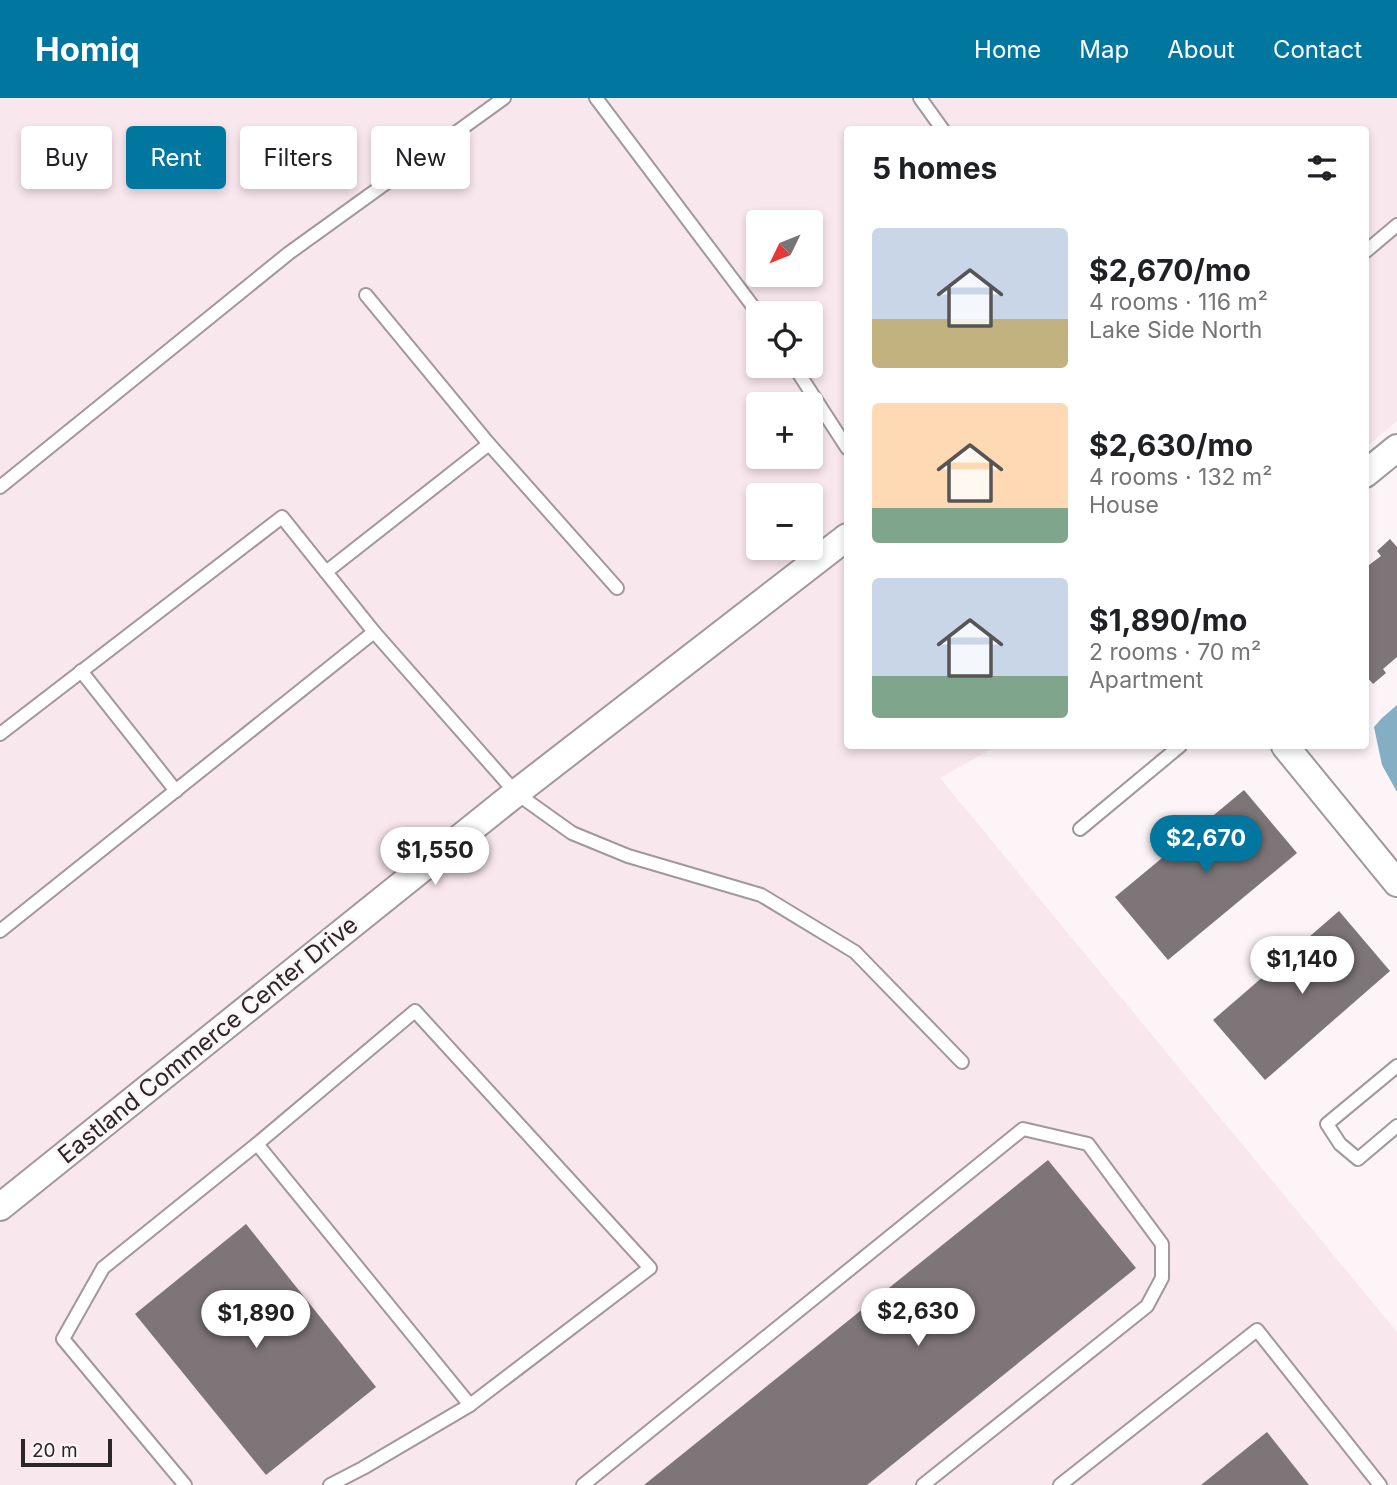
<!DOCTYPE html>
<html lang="en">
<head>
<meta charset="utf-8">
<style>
  :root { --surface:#fff; --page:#f6f6f6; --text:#202124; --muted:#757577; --accent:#0177a0 }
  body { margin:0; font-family:Inter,sans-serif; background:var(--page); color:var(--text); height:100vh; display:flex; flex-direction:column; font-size:26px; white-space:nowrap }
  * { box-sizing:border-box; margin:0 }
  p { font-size:23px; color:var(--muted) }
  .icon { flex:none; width:38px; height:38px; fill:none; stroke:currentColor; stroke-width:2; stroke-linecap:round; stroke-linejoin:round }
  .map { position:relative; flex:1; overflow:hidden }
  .details { position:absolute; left:844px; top:28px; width:525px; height:623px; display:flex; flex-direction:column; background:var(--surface); border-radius:7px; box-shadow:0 4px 10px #0003 }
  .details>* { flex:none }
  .top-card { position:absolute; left:21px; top:28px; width:665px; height:63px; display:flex; gap:14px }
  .needle { width:46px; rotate:227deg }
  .buttons { position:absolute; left:746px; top:112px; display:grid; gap:14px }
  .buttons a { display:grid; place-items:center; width:77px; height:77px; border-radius:7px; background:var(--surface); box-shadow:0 4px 10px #0003; font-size:35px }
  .scale { position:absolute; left:21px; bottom:18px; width:91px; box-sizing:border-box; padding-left:7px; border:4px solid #2b2728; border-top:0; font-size:19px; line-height:24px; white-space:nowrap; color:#2b2728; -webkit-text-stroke:5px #fdf4f7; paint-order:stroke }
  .price { position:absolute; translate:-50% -60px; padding:0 16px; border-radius:24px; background:#fff; color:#222; font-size:23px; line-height:46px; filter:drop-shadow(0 2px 4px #0008) }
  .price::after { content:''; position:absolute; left:50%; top:42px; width:21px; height:16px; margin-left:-10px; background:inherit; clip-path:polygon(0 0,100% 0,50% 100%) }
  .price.current { background:var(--accent); color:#fff }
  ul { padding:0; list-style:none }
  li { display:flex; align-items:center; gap:21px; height:175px; padding:0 28px }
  li span { display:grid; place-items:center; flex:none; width:196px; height:140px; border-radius:7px; color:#555 }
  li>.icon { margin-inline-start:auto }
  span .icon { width:84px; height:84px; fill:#fffc; stroke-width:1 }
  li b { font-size:30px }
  h2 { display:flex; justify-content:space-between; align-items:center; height:84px; padding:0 28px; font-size:30px }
  .pill { padding:0 24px; border-radius:7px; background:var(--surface); box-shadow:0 4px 10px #0003; font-size:24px; line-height:63px }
  .pill.current { background:var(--accent); color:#fff }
  header { display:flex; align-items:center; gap:42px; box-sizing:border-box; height:98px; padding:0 35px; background:var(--accent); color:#fff }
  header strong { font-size:33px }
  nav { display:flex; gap:38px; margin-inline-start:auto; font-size:24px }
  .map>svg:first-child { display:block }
  .built { fill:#f9e7ee; fill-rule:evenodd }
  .water { fill:#83aec4 }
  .building { fill:#7d7578 }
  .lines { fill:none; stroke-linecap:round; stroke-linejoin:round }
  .lane-casing { stroke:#a0989a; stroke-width:16 }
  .street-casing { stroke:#a0989a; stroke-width:30 }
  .lane { stroke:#fff; stroke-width:12 }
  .street { stroke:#fff; stroke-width:26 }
  .labels { text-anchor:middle; stroke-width:5; stroke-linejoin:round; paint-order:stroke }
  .street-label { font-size:24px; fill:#2b2728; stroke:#fdf4f7 }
</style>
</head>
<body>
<header>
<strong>Homiq</strong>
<nav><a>Home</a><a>Map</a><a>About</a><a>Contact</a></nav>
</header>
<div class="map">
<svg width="1397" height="1387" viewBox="0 0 1397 1387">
  <rect width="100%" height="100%" fill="#fdf4f7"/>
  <path class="built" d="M 0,0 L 1397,0 L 1397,323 L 1365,350 L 1365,32 L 847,32 L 847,648 L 997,648 L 940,680 L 1397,1234 L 1397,1387 L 0,1387 ZM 758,124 L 810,124 L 810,177 L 758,177 ZM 758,215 L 810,215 L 810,268 L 758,268 ZM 758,306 L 810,306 L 810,359 L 758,359 ZM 758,397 L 810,397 L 810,450 L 758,450 Z"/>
  <path class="water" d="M 1397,607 L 1397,694 L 1382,667 L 1374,629 L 1382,620 Z"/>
  <g class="building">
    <path d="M 1390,441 L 1397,449 L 1397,559 L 1383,571 L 1386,575 L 1373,586 L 1365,577 L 1365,470 L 1381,458 L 1377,453 Z"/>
    <path d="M 1244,692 L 1297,755 L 1168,862 L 1115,799 Z"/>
    <path d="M 1339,813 L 1390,873 L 1265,982 L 1213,922 Z"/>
    <path d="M 1048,1062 L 1136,1170 L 867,1387 L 644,1387 Z"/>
    <path d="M 246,1126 L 376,1289 L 266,1377 L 135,1216 Z"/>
    <path d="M 1267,1334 L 1309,1387 L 1201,1387 Z"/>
  </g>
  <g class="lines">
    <g class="lane-casing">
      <g id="lane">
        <path d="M 596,0 L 758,215"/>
        <path d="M 920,0 L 943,32"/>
        <path d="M 1365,154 L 1397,127"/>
        <path d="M 366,197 L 489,346"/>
        <path d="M 794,268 L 847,350"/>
        <path d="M 0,389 L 289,155 L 504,0"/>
        <path d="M 326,474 L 489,346 L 617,490"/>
        <path d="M 81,573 L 176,693"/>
        <path d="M 0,636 L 282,419 L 374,534"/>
        <path d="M 1080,731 L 1180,648"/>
        <path d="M 0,833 L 374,534 L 516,695 L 572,735 L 628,758 L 761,797 L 855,854 L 962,964"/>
        <path d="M 1397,968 L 1327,1026 L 1340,1046 L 1358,1061 L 1397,1028"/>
        <path d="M 257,1046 L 415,913 L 650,1170 L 470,1307"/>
        <path d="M 185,1387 L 63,1241 L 103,1170 L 257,1046 L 470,1307 L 363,1370 L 330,1387"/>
        <path d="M 583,1387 L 1023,1031 L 1088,1046 L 1162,1146 L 1162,1180 L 1147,1208 L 923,1387"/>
        <path d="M 1060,1387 L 1257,1232 L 1380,1387"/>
      </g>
    </g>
    <g class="street-casing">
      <g id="street">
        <path d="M 1365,376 L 1397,350"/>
        <path d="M 1285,648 L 1397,785"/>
        <path d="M 0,1109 L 516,695 L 847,439"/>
      </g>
    </g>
    <use href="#lane" class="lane"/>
    <use href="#street" class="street"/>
  </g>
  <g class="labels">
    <g class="street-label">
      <text transform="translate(208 942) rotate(-39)" y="8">Eastland Commerce Center Drive</text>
    </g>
  </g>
</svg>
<div class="buttons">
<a><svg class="needle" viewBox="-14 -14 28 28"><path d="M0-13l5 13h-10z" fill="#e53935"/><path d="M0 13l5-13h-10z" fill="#757577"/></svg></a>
<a><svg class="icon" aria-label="locate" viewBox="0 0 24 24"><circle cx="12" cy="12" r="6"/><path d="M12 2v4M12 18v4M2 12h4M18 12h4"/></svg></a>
<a>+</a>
<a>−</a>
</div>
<div class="scale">20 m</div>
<b class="price current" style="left:1206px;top:777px">$2,670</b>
<b class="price" style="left:435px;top:789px">$1,550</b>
<b class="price" style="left:1302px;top:898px">$1,140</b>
<b class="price" style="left:918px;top:1250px">$2,630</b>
<b class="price" style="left:256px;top:1252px">$1,890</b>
<div class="top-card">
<a class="pill">Buy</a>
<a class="pill current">Rent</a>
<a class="pill">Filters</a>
<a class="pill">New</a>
</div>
<section class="details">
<h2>5 homes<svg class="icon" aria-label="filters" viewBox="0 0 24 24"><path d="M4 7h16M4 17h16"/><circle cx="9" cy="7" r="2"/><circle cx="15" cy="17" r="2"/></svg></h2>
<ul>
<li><span style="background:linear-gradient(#c9d6e8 65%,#c2b280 0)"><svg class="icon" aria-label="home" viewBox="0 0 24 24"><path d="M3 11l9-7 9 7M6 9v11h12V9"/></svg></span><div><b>$2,670/mo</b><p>4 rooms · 116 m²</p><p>Lake Side North</p></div></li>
<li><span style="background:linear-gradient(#ffd9b3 75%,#7fa58c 0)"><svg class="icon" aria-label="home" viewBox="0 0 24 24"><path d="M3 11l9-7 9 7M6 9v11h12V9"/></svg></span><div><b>$2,630/mo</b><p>4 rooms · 132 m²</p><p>House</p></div></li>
<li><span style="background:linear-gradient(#c9d6e8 70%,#7fa58c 0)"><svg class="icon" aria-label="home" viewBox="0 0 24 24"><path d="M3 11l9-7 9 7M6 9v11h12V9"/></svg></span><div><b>$1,890/mo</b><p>2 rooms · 70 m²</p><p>Apartment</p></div></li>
</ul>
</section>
</div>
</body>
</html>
